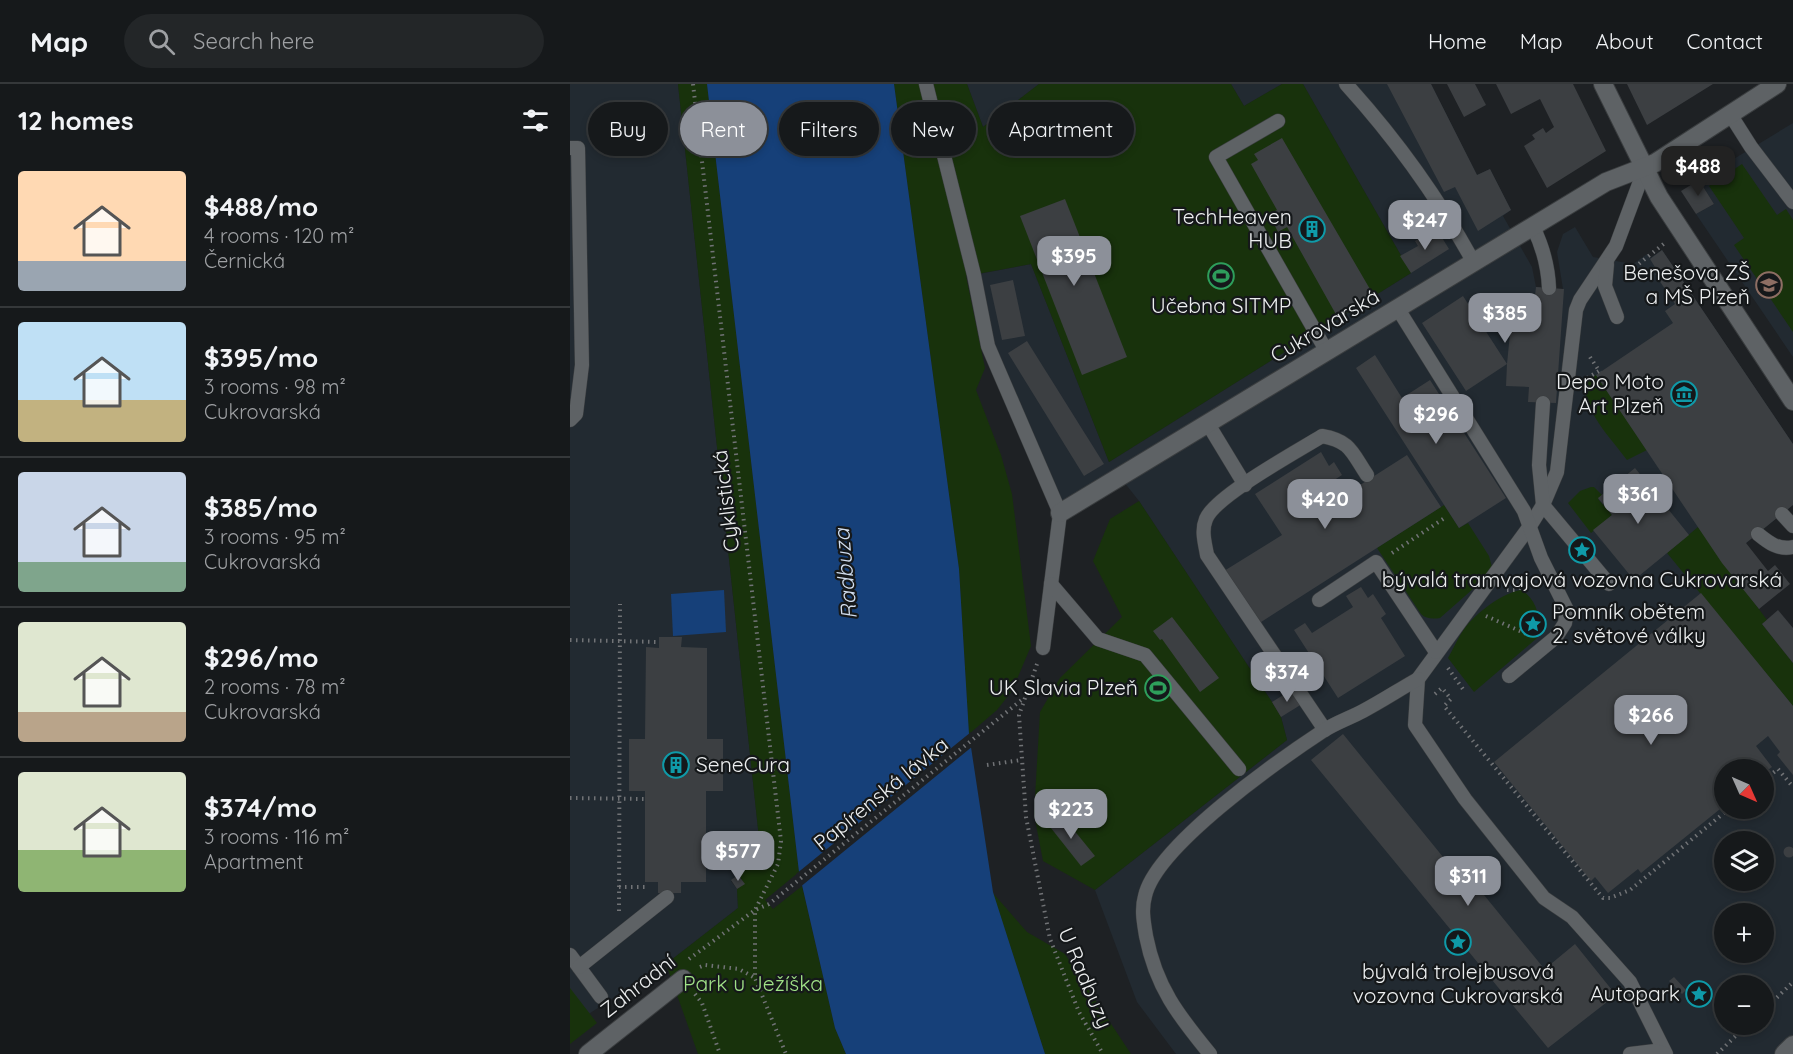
<!DOCTYPE html>
<html lang="en">
<head>
<meta charset="utf-8">
<style>
  :root { --surface:#16191b; --page:#232628; --text:#f1f3f6; --muted:#9ea0a3; --line:#35383a; --accent:#8c9099 }
  body { margin:0; font-family:Quicksand,sans-serif; background:var(--page); color:var(--text); height:100vh; display:flex; flex-direction:column; font-size:22px; white-space:nowrap }
  * { box-sizing:border-box; margin:0 }
  p { font-size:20px; color:var(--muted) }
  .icon { flex:none; width:33px; height:33px; fill:none; stroke:currentColor; stroke-width:2; stroke-linecap:round; stroke-linejoin:round }
  .map { position:relative; flex:1; overflow:hidden }
  .drawer { display:flex; flex-direction:column; background:var(--surface); width:570px }
  .drawer>* { flex:none }
  .top-card { position:absolute; left:18px; top:18px; width:570px; height:54px; display:flex; gap:12px }
  .needle { width:39px; rotate:135deg }
  .fabs { position:absolute; left:1144px; top:675px; display:grid; gap:12px }
  .fabs a { display:grid; place-items:center; width:60px; height:60px; border-radius:50%; background:var(--surface); box-shadow:0 3px 9px #0003,0 0 0 2px var(--line); font-size:30px }
  .price { position:absolute; translate:-50% -51px; padding:0 14px; border-radius:12px; background:var(--accent); color:#fff; font-size:20px; line-height:39px; filter:drop-shadow(0 2px 3px #0008) }
  .price::after { content:''; position:absolute; left:50%; top:36px; width:18px; height:14px; margin-left:-9px; background:inherit; clip-path:polygon(0 0,100% 0,50% 100%) }
  .price.selected { background:#222; color:#fff }
  ul { padding:0; list-style:none }
  li { display:flex; align-items:center; gap:18px; height:150px; padding:0 18px }
  li+li { border-top:2px solid var(--line) }
  li span { display:grid; place-items:center; flex:none; width:168px; height:120px; border-radius:6px; color:#555 }
  li>.icon { margin-inline-start:auto }
  span .icon { width:72px; height:72px; fill:#fffc; stroke-width:1 }
  li b { font-size:26px }
  h2 { display:flex; justify-content:space-between; align-items:center; height:72px; padding:0 18px; font-size:26px }
  .chip { padding:0 21px; border-radius:27px; background:var(--surface); box-shadow:0 3px 9px #0003,0 0 0 2px var(--line); font-size:21px; line-height:54px }
  .chip.selected { background:var(--accent); color:#fff }
  header { display:flex; align-items:center; gap:36px; box-sizing:border-box; height:84px; padding:0 30px; background:var(--surface); border-bottom:2px solid var(--line) }
  header strong { font-size:28px }
  nav { display:flex; gap:33px; margin-inline-start:auto; font-size:21px }
  .search { width:420px; height:54px; background:var(--page); display:flex; align-items:center; gap:15px; box-sizing:border-box; padding:0 21px; border-radius:33px; color:var(--muted); font-size:22px }
  main { display:flex; flex:1; min-height:0 }
  .map>svg:first-child { display:block }
  .built { fill:#222a31; fill-rule:evenodd }
  .green { fill:#18320c }
  .water { fill:#164079 }
  .pier { fill:#1e2124 }
  .building { fill:#3c3f42 }
  .lines { fill:none; stroke-linecap:round; stroke-linejoin:round }
  .service-casing { stroke:#3a3d3f; stroke-width:15 }
  .minor-casing { stroke:#3a3d3f; stroke-width:20 }
  .path { stroke:#717376; stroke-width:4; stroke-dasharray:1.5 4.5; stroke-linecap:butt }
  .service { stroke:#5e6265; stroke-width:14 }
  .minor { stroke:#5e6265; stroke-width:18 }
  .labels { text-anchor:middle; stroke-width:4.5; stroke-linejoin:round; paint-order:stroke }
  .poi-label { font-size:21px; fill:#eceeef; stroke:#15181a; text-anchor:end }
  .street-label { font-size:21px; fill:#eceeef; stroke:#15181a }
  .park-label { font-size:21px; fill:#a0e287; stroke:#15181a }
  .water-label { font-size:22px; font-style:italic; fill:#d2deef; stroke:#15181a }
</style>
</head>
<body>
<header>
<strong>Map</strong>
<div class="search"><svg class="icon" aria-label="search" viewBox="0 0 24 24"><circle cx="10" cy="10" r="6"/><path d="M15 15l6 6"/></svg>Search here</div>
<nav><a>Home</a><a>Map</a><a>About</a><a>Contact</a></nav>
</header>
<main>
<section class="drawer">
<h2>12 homes<svg class="icon" aria-label="filters" viewBox="0 0 24 24"><path d="M4 7h16M4 17h16"/><circle cx="9" cy="7" r="2"/><circle cx="15" cy="17" r="2"/></svg></h2>
<ul>
<li><span style="background:linear-gradient(#ffd9b3 75%,#9aa5b1 0)"><svg class="icon" aria-label="home" viewBox="0 0 24 24"><path d="M3 11l9-7 9 7M6 9v11h12V9"/></svg></span><div><b>$488/mo</b><p>4 rooms · 120 m²</p><p>Černická</p></div></li>
<li><span style="background:linear-gradient(#bfe0f5 65%,#c2b280 0)"><svg class="icon" aria-label="home" viewBox="0 0 24 24"><path d="M3 11l9-7 9 7M6 9v11h12V9"/></svg></span><div><b>$395/mo</b><p>3 rooms · 98 m²</p><p>Cukrovarská</p></div></li>
<li><span style="background:linear-gradient(#c9d6e8 75%,#7fa58c 0)"><svg class="icon" aria-label="home" viewBox="0 0 24 24"><path d="M3 11l9-7 9 7M6 9v11h12V9"/></svg></span><div><b>$385/mo</b><p>3 rooms · 95 m²</p><p>Cukrovarská</p></div></li>
<li><span style="background:linear-gradient(#dfe7d0 75%,#b9a48a 0)"><svg class="icon" aria-label="home" viewBox="0 0 24 24"><path d="M3 11l9-7 9 7M6 9v11h12V9"/></svg></span><div><b>$296/mo</b><p>2 rooms · 78 m²</p><p>Cukrovarská</p></div></li>
<li><span style="background:linear-gradient(#dfe7d0 65%,#8fb573 0)"><svg class="icon" aria-label="home" viewBox="0 0 24 24"><path d="M3 11l9-7 9 7M6 9v11h12V9"/></svg></span><div><b>$374/mo</b><p>3 rooms · 116 m²</p><p>Apartment</p></div></li>
</ul>
</section>
<div class="map">
<svg width="1223" height="970" viewBox="0 0 1223 970">
  <rect width="100%" height="100%" fill="#1e2124"/>
  <g class="built">
    <path d="M 0,0 L 108,0 L 189,754 L 162,778 L 168,791 L 161,797 L 167,805 L 168,824 L 96,880 L 0,942 Z"/>
    <path d="M 397,0 L 469,0 L 413,43 Z"/>
    <path d="M 661,0 L 712,0 L 674,22 Z"/>
    <path d="M 733,0 L 861,0 L 907,91 L 920,85 L 941,126 L 933,132 L 962,183 L 966,203 L 993,205 L 987,168 L 993,150 L 1005,143 L 1023,173 L 1063,180 L 1077,170 L 1080,174 L 1092,166 L 1223,360 L 1223,421 L 1153,478 L 1223,622 L 1223,970 L 606,970 L 567,918 L 525,806 L 717,656 L 711,633 L 702,618 L 569,417 L 550,393 L 490,429 L 418,262 L 404,191 L 461,180 L 539,378 L 841,189 ZM 1155,686 L 1194,686 L 1194,724 L 1155,724 ZM 1155,758 L 1194,758 L 1194,796 L 1155,796 ZM 1155,830 L 1194,830 L 1194,868 L 1155,868 ZM 1155,902 L 1194,902 L 1194,940 L 1155,940 Z"/>
    <path d="M 1223,39 L 1223,273 L 1126,130 L 1144,120 L 1129,96 Z"/>
  </g>
  <g class="green">
    <path d="M 108,0 L 137,0 L 229,788 L 195,816 L 203,825 L 232,802 L 265,944 L 276,970 L 128,970 L 96,880 L 168,824 L 167,805 L 174,800 L 162,778 L 189,754 Z"/>
    <path d="M 324,0 L 397,0 L 413,43 L 469,0 L 661,0 L 674,22 L 712,0 L 733,0 L 841,189 L 539,378 L 461,180 L 396,192 L 415,284 L 406,306 L 431,371 L 442,410 L 461,562 L 442,607 L 427,626 L 399,650 L 389,485 Z"/>
    <path d="M 1172,80 L 1207,131 L 1216,125 L 1223,136 L 1223,248 L 1164,161 L 1174,154 L 1139,102 Z"/>
    <path d="M 1026,291 L 1077,366 L 1057,376 C 1040,353 1014,328 1015,299 Z"/>
    <path d="M 1021,403 L 1024,403 L 1032,411 L 1028,415 L 1042,431 L 1021,449 L 998,419 L 1010,407 Z"/>
    <path d="M 569,417 L 702,618 L 711,633 L 717,656 L 525,806 L 473,777 L 464,730 L 470,628 L 490,594 L 552,533 L 523,477 L 540,435 Z"/>
    <path d="M 874,421 L 889,444 L 898,439 L 919,472 L 922,483 L 912,497 L 870,534 C 863,535 856,535 851,530 L 807,464 Z"/>
    <path d="M 1128,443 L 1197,536 L 1192,540 L 1223,579 L 1223,622 L 1097,469 Z"/>
    <path d="M 952,506 C 967,516 973,538 967,554 L 904,608 L 878,574 C 883,565 888,554 894,545 C 906,529 933,508 952,506 Z"/>
    <path d="M 423,809 L 457,848 L 495,870 L 561,970 L 475,970 Z"/>
    <path d="M 0,904 L 27,939 L 0,960 Z"/>
  </g>
  <g class="water">
    <path d="M 137,0 L 324,0 L 389,485 L 399,650 L 423,808 L 475,970 L 276,970 L 265,944 L 229,788 Z"/>
    <path d="M 154,506 L 156,548 L 103,552 L 101,510 Z"/>
  </g>
  <path class="pier" d="M 401,648 L 403,662 L 229,804 L 226,790 Z"/>
  <g class="building">
    <path d="M 817,0 L 861,0 L 907,91 L 920,85 L 941,126 L 908,147 L 885,103 L 874,108 Z"/>
    <path d="M 877,0 L 905,0 L 916,21 L 894,33 Z"/>
    <path d="M 926,0 L 1003,0 L 1036,67 L 977,104 L 954,62 L 965,55 L 962,51 L 973,44 L 976,49 L 984,43 L 970,15 L 941,30 Z"/>
    <path d="M 1057,0 L 1143,0 L 1077,41 Z"/>
    <path d="M 712,54 L 804,212 L 768,234 L 717,143 L 708,148 L 703,138 L 706,136 L 702,129 L 707,126 L 681,80 L 688,76 L 684,70 Z"/>
    <path d="M 1129,96 L 1144,120 L 1126,130 L 1111,107 Z"/>
    <path d="M 495,115 L 557,273 L 512,291 L 450,132 Z"/>
    <path d="M 866,144 L 879,165 L 841,189 L 830,172 L 848,162 L 845,157 Z"/>
    <path d="M 1092,166 L 1223,360 L 1223,421 L 1176,459 L 1198,487 L 1205,481 L 1220,500 L 1189,525 L 1152,479 L 1026,291 L 1103,239 L 1095,227 L 1105,220 L 1085,190 L 1088,188 L 1080,175 Z"/>
    <path d="M 443,196 L 455,252 L 432,256 L 420,201 Z"/>
    <path d="M 966,203 L 994,205 L 986,319 L 958,318 L 959,303 L 936,302 L 937,280 L 896,307 L 852,239 L 893,212 L 937,280 L 943,219 L 964,220 Z"/>
    <path d="M 457,257 L 534,380 L 514,392 L 438,269 Z"/>
    <path d="M 805,271 L 832,314 L 860,296 L 936,414 L 889,444 L 786,284 Z"/>
    <path d="M 751,368 L 759,382 L 764,378 L 772,391 L 755,402 L 765,417 L 837,371 L 871,423 L 688,540 L 654,487 L 712,451 L 685,410 Z"/>
    <path d="M 1065,384 L 1119,451 L 1064,496 L 1023,446 L 1042,431 L 1028,414 Z"/>
    <path d="M 791,503 L 798,514 L 803,510 L 816,530 L 811,534 L 835,572 L 768,614 L 724,546 L 735,539 L 742,549 L 783,523 L 776,512 Z"/>
    <path d="M 1131,509 L 1223,622 L 1223,691 L 1207,671 L 1210,668 L 1198,652 L 1186,662 L 1202,683 L 1194,689 L 1194,686 L 1155,686 L 1155,721 L 1071,789 L 1068,785 L 1038,809 L 1025,793 L 1021,797 L 924,678 Z"/>
    <path d="M 1208,526 L 1223,544 L 1223,579 L 1192,540 Z"/>
    <path d="M 602,533 L 649,594 L 630,608 L 592,555 L 590,556 L 583,547 Z"/>
    <path d="M 89,553 L 112,553 L 111,563 L 137,564 L 137,655 L 153,655 L 153,707 L 136,707 L 136,798 L 111,798 L 111,809 L 88,809 L 88,798 L 75,798 L 75,707 L 59,707 L 59,655 L 75,655 L 76,563 L 89,564 Z"/>
    <path d="M 723,605 L 732,620 L 711,633 L 702,618 Z"/>
    <path d="M 773,650 L 895,800 L 901,795 L 972,882 L 967,886 L 970,889 L 1005,860 L 1046,911 L 978,964 L 741,676 Z"/>
    <path d="M 490,729 L 525,772 L 511,782 L 477,739 Z"/>
    <circle cx="1219" cy="768" r="5.5"/>
    <path d="M 168,791 L 175,800 L 167,805 L 161,796 Z"/>
    <path d="M 1104,893 L 1116,906 L 1112,910 L 1099,897 Z"/>
    <path d="M 1124,897 L 1138,913 L 1133,917 L 1118,901 Z"/>
  </g>
  <g class="lines">
    <g class="service-casing">
      <g id="service">
        <path d="M 356,0 L 404,191 L 418,262 L 490,429 L 473,564"/>
        <path d="M 776,0 C 825,54 869,115 904,179"/>
        <path d="M 1160,30 L 1181,63 L 1223,118"/>
        <path d="M 708,37 L 646,73 L 757,268"/>
        <path d="M 0,64 L 8,64 L 12,281 L 6,330 L 0,336"/>
        <path d="M 1075,84 L 1046,162 L 1010,216 L 1006,226 L 987,388 L 973,421 L 960,442 L 848,595 L 845,641 L 895,715 L 974,814 L 1002,833 L 1060,898 L 1096,970"/>
        <path d="M 963,143 C 973,163 978,181 979,204"/>
        <path d="M 1037,180 L 1035,202 L 1047,233"/>
        <path d="M 828,225 L 954,427 L 971,474 L 997,526 L 995,539 L 986,553 L 939,592"/>
        <path d="M 973,319 L 969,381 L 973,421 L 1039,500"/>
        <path d="M 638,340 L 675,401"/>
        <path d="M 1212,430 L 1223,442"/>
        <path d="M 1188,450 C 1199,459 1208,466 1223,463"/>
        <path d="M 481,500 L 528,555 L 575,571 L 669,685"/>
        <path d="M 749,516 L 806,478 L 866,568"/>
        <path d="M 755,646 L 637,471 C 635,459 631,447 636,435 C 645,412 728,367 752,352 C 781,357 782,369 797,391"/>
        <path d="M 0,871 L 31,913"/>
        <path d="M 9,883 L 97,813"/>
        <path d="M 640,970 C 608,931 586,903 576,852 C 574,839 571,826 575,812 C 586,762 709,676 753,647 C 765,639 780,634 793,627 C 812,617 830,605 848,595"/>
        <path d="M 1060,970 L 1085,967 L 1095,970"/>
      </g>
    </g>
    <g class="minor-casing">
      <g id="minor">
        <path d="M 1033,0 L 1089,113 L 1223,317"/>
        <path d="M 490,429 L 1036,98 L 1085,79 L 1207,0"/>
        <path d="M 18,970 L 113,895"/>
        <path d="M 1214,970 L 1223,961"/>
      </g>
    </g>
    <g class="path">
      <path d="M 123,0 L 211,757 L 208,780 L 185,826 L 185,894 L 216,970"/>
      <path d="M 1055,191 L 1096,158"/>
      <path d="M 1020,273 L 1030,288"/>
      <path d="M 1017,294 L 1029,287"/>
      <path d="M 822,469 L 876,433"/>
      <path d="M 937,506 L 948,506 L 958,492"/>
      <path d="M 916,532 L 959,551"/>
      <path d="M 0,556 L 89,558"/>
      <path d="M 467,580 L 449,631 L 456,733 L 480,855 L 509,928 L 533,970"/>
      <path d="M 878,584 L 895,608"/>
      <path d="M 865,610 L 872,604 L 881,615 L 874,622 L 1033,814 L 1040,814 L 1060,806 L 1160,724"/>
      <path d="M 417,681 L 451,676"/>
      <path d="M 1194,696 L 1208,685 L 1223,703"/>
      <path d="M 0,714 L 75,715"/>
      <path d="M 49,803 L 78,803"/>
      <path d="M 49,827 L 50,520"/>
      <path d="M 119,875 L 185,826 L 199,820 L 454,614"/>
      <path d="M 130,883 L 135,881 L 169,885 L 185,894"/>
      <path d="M 125,910 L 132,919 L 150,970"/>
      <path d="M 1194,926 L 1223,898"/>
      <path d="M 1147,970 L 1178,940"/>
    </g>
    <use href="#service" class="service"/>
    <use href="#minor" class="minor"/>
  </g>
  <defs>
    <g id="building-ring" transform="scale(1.35)"><circle r="9.5" fill="#15181a" stroke="#0f9aa8" stroke-width="1.5"/><path d="M-4-6H4V6H1V3H-1V6H-4ZM-2.5-4.3h1.7v1.8h-1.7ZM.8-4.3h1.7v1.8H.8ZM-2.5-1h1.7V.8h-1.7ZM.8-1h1.7V.8H.8Z" fill="#0f9aa8"/></g>
    <g id="stadium-ring" transform="scale(1.35)"><circle r="9.5" fill="#15181a" stroke="#2e9e5b" stroke-width="1.5"/><path d="M0-5a6.5 5 0 1 0 0 10a6.5 5 0 1 0 0-10ZM-3.5-1.8h7v3.6h-7Z" fill="#2e9e5b"/></g>
    <g id="school-ring" transform="scale(1.35)"><circle r="9.5" fill="#15181a" stroke="#8d6e63" stroke-width="1.5"/><path d="M0-5L7-2L0 1L-7-2ZM-4 1L0 2.5L4 1V4Q0 6-4 4Z" fill="#8d6e63"/></g>
    <g id="museum-ring" transform="scale(1.35)"><circle r="9.5" fill="#15181a" stroke="#0f9aa8" stroke-width="1.5"/><path d="M0-6L6-3V-2H-6V-3ZM-5-1h2V3h-2ZM-1-1h2V3h-2ZM3-1h2V3H3ZM-6 4H6V6H-6Z" fill="#0f9aa8"/></g>
    <g id="sight-ring" transform="scale(1.35)"><circle r="9.5" fill="#15181a" stroke="#0f9aa8" stroke-width="1.5"/><path d="M0-6L1.8-2.2L6-1.7L2.9 1.2L3.7 5.4L0 3.3L-3.7 5.4L-2.9 1.2L-6-1.7L-1.8-2.2Z" fill="#0f9aa8"/></g>
  </defs>
  <g fill-rule="evenodd">
    <use href="#building-ring" x="742" y="145"/>
    <use href="#stadium-ring" x="651" y="192"/>
    <use href="#school-ring" x="1199" y="201"/>
    <use href="#museum-ring" x="1114" y="310"/>
    <use href="#sight-ring" x="1012" y="466"/>
    <use href="#sight-ring" x="963" y="540"/>
    <use href="#stadium-ring" x="588" y="604"/>
    <use href="#building-ring" x="106" y="681"/>
    <use href="#sight-ring" x="888" y="858"/>
    <use href="#sight-ring" x="1129" y="910"/>
  </g>
  <g class="labels">
    <g class="poi-label">
      <text x="722" y="140">TechHeaven<tspan x="722" dy="24">HUB</tspan></text>
      <text x="1180" y="196">Benešova ZŠ<tspan x="1180" dy="24">a MŠ Plzeň</tspan></text>
      <text x="651" y="229" text-anchor="middle">Učebna SITMP</text>
      <text x="1094" y="305">Depo Moto<tspan x="1094" dy="24">Art Plzeň</tspan></text>
      <text x="1012" y="503" text-anchor="middle">bývalá tramvajová vozovna Cukrovarská</text>
      <text x="982" y="535" text-anchor="start">Pomník obětem<tspan x="982" dy="24">2. světové války</tspan></text>
      <text x="568" y="611">UK Slavia Plzeň</text>
      <text x="126" y="688" text-anchor="start">SeneCura</text>
      <text x="888" y="895" text-anchor="middle">bývalá trolejbusová<tspan x="888" dy="24">vozovna Cukrovarská</tspan></text>
      <text x="1110" y="917">Autopark</text>
    </g>
    <g class="street-label">
      <text transform="translate(755 242) rotate(-31)" y="7">Cukrovarská</text>
      <text transform="translate(156 417) rotate(-97)" y="7">Cyklistická</text>
      <text transform="translate(311 710) rotate(-39)" y="7">Papírenská lávka</text>
      <text transform="translate(515 894) rotate(67)" y="7">U Radbuzy</text>
      <text transform="translate(68 902) rotate(-38)" y="7">Zahradní</text>
    </g>
    <g class="park-label">
      <text x="183" y="907">Park u Ježíška</text>
    </g>
    <g class="water-label">
      <text transform="translate(275 490) rotate(-95)" y="8">Radbuza</text>
    </g>
  </g>
</svg>
<div class="fabs">
<a><svg class="needle" viewBox="-14 -14 28 28"><path d="M0-13l5 13h-10z" fill="#e53935"/><path d="M0 13l5-13h-10z" fill="#9ea0a3"/></svg></a>
<a><svg class="icon" aria-label="layers" viewBox="0 0 24 24"><path d="M12 4l9 5-9 5-9-5zM3 14l9 5 9-5"/></svg></a>
<a>+</a>
<a>−</a>
</div>
<b class="price selected" style="left:1128px;top:113px">$488</b>
<b class="price" style="left:855px;top:167px">$247</b>
<b class="price" style="left:504px;top:203px">$395</b>
<b class="price" style="left:935px;top:260px">$385</b>
<b class="price" style="left:866px;top:361px">$296</b>
<b class="price" style="left:1068px;top:441px">$361</b>
<b class="price" style="left:755px;top:446px">$420</b>
<b class="price" style="left:717px;top:619px">$374</b>
<b class="price" style="left:1081px;top:662px">$266</b>
<b class="price" style="left:501px;top:756px">$223</b>
<b class="price" style="left:168px;top:798px">$577</b>
<b class="price" style="left:898px;top:823px">$311</b>
<div class="top-card">
<a class="chip">Buy</a>
<a class="chip selected">Rent</a>
<a class="chip">Filters</a>
<a class="chip">New</a>
<a class="chip">Apartment</a>
</div>
</div>
</main>
</body>
</html>
